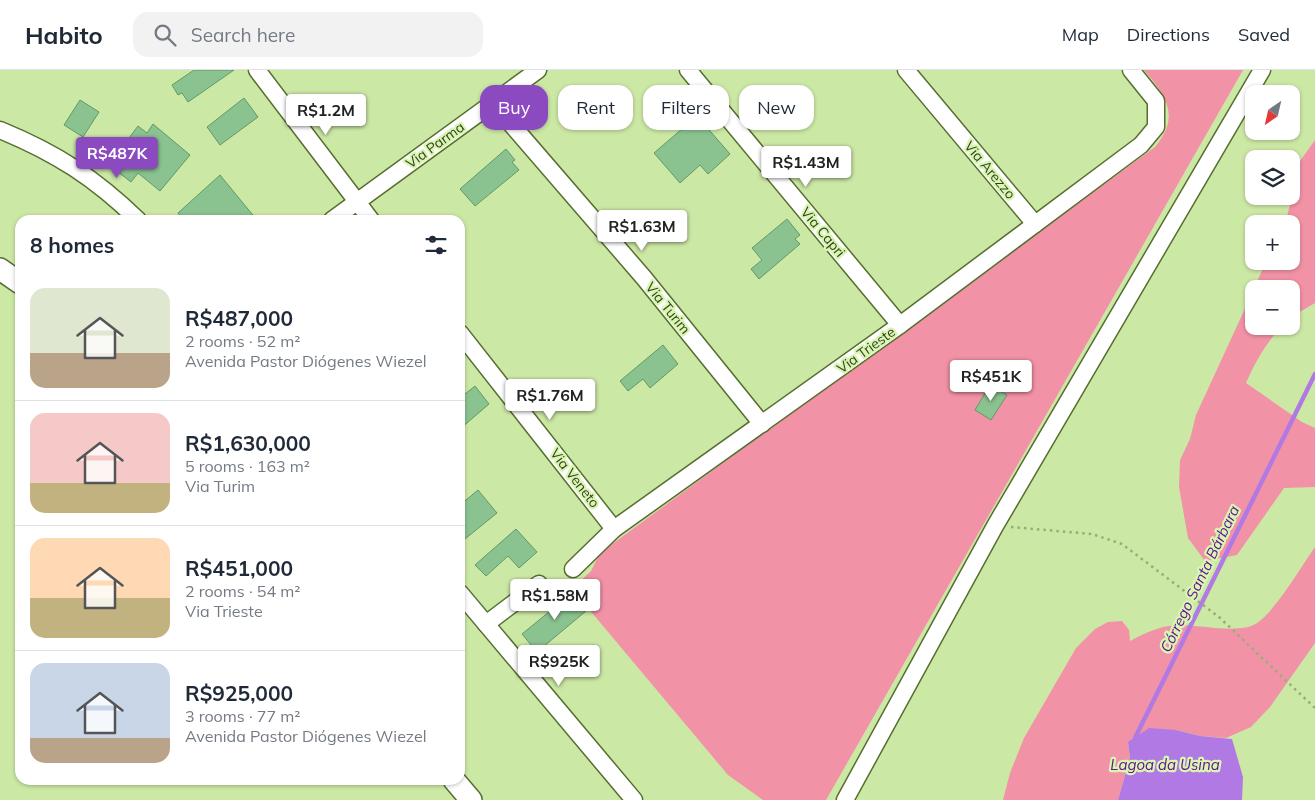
<!DOCTYPE html>
<html lang="en">
<head>
<meta charset="utf-8">
<style>
  :root { --surface:#fff; --page:#f2f2f3; --text:#1f2937; --muted:#747a83; --line:#e0e1e3; --accent:#8b4abf }
  body { margin:0; font-family:Mulish,sans-serif; background:var(--page); color:var(--text); height:100vh; display:flex; flex-direction:column; font-size:19px; white-space:nowrap }
  * { box-sizing:border-box; margin:0 }
  p { font-size:16px; color:var(--muted) }
  .icon { flex:none; width:28px; height:28px; fill:none; stroke:currentColor; stroke-width:2; stroke-linecap:round; stroke-linejoin:round }
  .map { position:relative; flex:1; overflow:hidden }
  .details { position:absolute; left:15px; top:145px; width:450px; height:570px; display:flex; flex-direction:column; background:var(--surface); border-radius:15px; box-shadow:0 1px 4px #0004 }
  .details>* { flex:none }
  .banner { position:absolute; left:480px; top:15px; width:475px; height:45px; display:flex; gap:10px }
  .needle { width:32px; rotate:214deg }
  .controls { position:absolute; left:1245px; top:15px; display:grid; gap:10px }
  .controls a { display:grid; place-items:center; width:55px; height:55px; border-radius:10px; background:var(--surface); box-shadow:0 1px 4px #0004; font-size:25px }
  .price { position:absolute; translate:-50% -42px; padding:0 11px; border-radius:5px; background:#fff; color:#222; font-size:16px; line-height:32px; filter:drop-shadow(0 1px 2px #0008) }
  .price::after { content:''; position:absolute; left:50%; top:30px; width:15px; height:11px; margin-left:-8px; background:inherit; clip-path:polygon(0 0,100% 0,50% 100%) }
  .price.active { background:var(--accent); color:#fff }
  ul { padding:0; list-style:none }
  li { display:flex; align-items:center; gap:15px; height:125px; padding:0 15px }
  li+li { border-top:1px solid var(--line) }
  li span { display:grid; place-items:center; flex:none; width:140px; height:100px; border-radius:15px; color:#555 }
  li>.icon { margin-inline-start:auto }
  span .icon { width:60px; height:60px; fill:#fffc; stroke-width:1 }
  li b { font-size:21px }
  h2 { display:flex; justify-content:space-between; align-items:center; height:60px; padding:0 15px; font-size:21px }
  .pill { padding:0 18px; border-radius:15px; background:var(--surface); box-shadow:0 1px 4px #0004; font-size:18px; line-height:45px }
  .pill.active { background:var(--accent); color:#fff }
  header { display:flex; align-items:center; gap:30px; box-sizing:border-box; height:70px; padding:0 25px; background:var(--surface); border-bottom:1px solid var(--line) }
  header strong { font-size:24px }
  nav { display:flex; gap:28px; margin-inline-start:auto; font-size:18px }
  .search { width:350px; height:45px; background:var(--page); display:flex; align-items:center; gap:12px; box-sizing:border-box; padding:0 18px; border-radius:15px; color:var(--muted); font-size:19px }
  .map>svg:first-child { display:block }
  .green { fill:#f292a6 }
  .water { fill:#b179e4 }
  .lines { fill:none; stroke-linecap:round; stroke-linejoin:round }
  .stream { stroke:#b179e4; stroke-width:4.5 }
  .building { fill:#8ac38f; stroke:#629968 }
  .minor-casing { stroke:#566e2f; stroke-width:19 }
  .major-casing { stroke:#566e2f; stroke-width:24 }
  .path { stroke:#97ad78; stroke-width:2.5; stroke-dasharray:2.5 4; stroke-linecap:butt }
  .minor { stroke:#fff; stroke-width:16 }
  .major { stroke:#fff; stroke-width:21 }
  .labels { text-anchor:middle; stroke-width:4.5; stroke-linejoin:round; paint-order:stroke }
  .street-label { font-size:14px; fill:#343f24; stroke:#d9f6b1 }
  .water-label { font-size:15px; font-style:italic; fill:#641296; stroke:#d9f6b1 }
</style>
</head>
<body>
<header>
<strong>Habito</strong>
<div class="search"><svg class="icon" aria-label="search" viewBox="0 0 24 24"><circle cx="10" cy="10" r="6"/><path d="M15 15l6 6"/></svg>Search here</div>
<nav><a>Map</a><a>Directions</a><a>Saved</a></nav>
</header>
<div class="map">
<svg width="1315" height="730" viewBox="0 0 1315 730">
  <rect width="100%" height="100%" fill="#cce8a5"/>
  <g class="green">
    <path d="M 1144,0 L 1243,0 L 826,730 L 763,730 L 728,705 L 572,519 L 591,501 L 600,483 L 1155,77 C 1181,46 1166,26 1144,0 Z"/>
    <path d="M 1315,70 L 1315,233 L 1291,247 L 1291,219 L 1254,219 L 1266,191 L 1291,191 L 1291,154 L 1285,154 L 1292,127 L 1293,101 Z"/>
    <path d="M 1254,219 L 1254,256 L 1282,256 C 1266,273 1255,292 1246,313 L 1302,352 L 1315,358 L 1315,417 L 1284,418 L 1237,485 L 1205,491 L 1188,468 L 1179,417 L 1180,390 L 1190,369 L 1196,345 Z"/>
    <path d="M 1315,477 L 1315,573 L 1270,637 L 1251,657 L 1226,668 L 1200,666 L 1176,660 L 1128,672 L 1130,688 L 1118,730 L 1003,730 L 1010,703 L 1024,668 L 1076,578 L 1095,559 L 1108,552 L 1122,551 L 1129,560 L 1130,571 C 1145,563 1159,556 1177,555 C 1197,554 1240,565 1257,553 C 1277,539 1300,498 1315,477 Z"/>
  </g>
  <path class="water" d="M 1149,658 L 1176,660 L 1200,666 L 1232,669 L 1243,707 L 1242,730 L 1118,730 L 1130,688 L 1128,672 Z"/>
  <g class="lines">
    <path class="stream" d="M 1135,673 L 1135,668 L 1315,304"/>
  </g>
  <g class="building">
    <path d="M 194,0 L 234,0 L 188,32 L 182,23 L 178,25 L 172,15 Z"/>
    <path d="M 244,28 L 258,47 L 220,75 L 207,57 Z"/>
    <path d="M 80,30 L 99,42 L 83,67 L 64,55 Z"/>
    <path d="M 697,46 L 730,84 L 708,104 L 700,95 L 680,113 L 654,83 Z"/>
    <path d="M 153,54 L 190,85 L 160,121 L 138,103 L 131,112 L 109,95 L 138,56 L 147,63 Z"/>
    <path d="M 506,79 L 515,90 L 512,92 L 519,100 L 475,136 L 460,119 Z"/>
    <path d="M 220,105 L 238,127 L 257,150 L 183,150 L 178,143 Z"/>
    <path d="M 787,149 L 800,165 L 795,169 L 800,174 L 759,209 L 751,199 L 762,190 L 752,178 Z"/>
    <path d="M 663,275 L 678,294 L 650,318 L 643,309 L 628,321 L 620,311 Z"/>
    <path d="M 990,315 L 1007,325 L 991,350 L 975,340 Z"/>
    <path d="M 475,316 L 489,334 L 460,359 L 460,328 Z"/>
    <path d="M 478,420 L 497,443 L 460,473 L 460,435 Z"/>
    <path d="M 516,459 L 537,482 L 519,498 L 508,486 L 486,506 L 475,495 Z"/>
    <path d="M 567,519 L 586,541 L 537,582 L 522,564 L 555,537 L 551,532 Z"/>
  </g>
  <g class="lines">
    <g class="minor-casing">
      <g id="minor">
        <path d="M 257,0 L 371,150"/>
        <path d="M 688,0 L 900,255"/>
        <path d="M 906,0 L 1035,154"/>
        <path d="M 493,33 L 644,208 L 762,354"/>
        <path d="M 0,60 C 56,83 95,108 138,150"/>
        <path d="M 332,150 L 538,0"/>
        <path d="M 460,263 L 614,459"/>
        <path d="M 573,499 L 614,459 L 900,255 L 1141,75 L 1156,57 L 1156,31 L 1131,0"/>
        <path d="M 460,523 L 634,730"/>
        <path d="M 486,554 L 539,514"/>
        <path d="M 845,730 L 995,456 L 1262,0"/>
      </g>
    </g>
    <g class="major-casing">
      <g id="major">
        <path d="M 0,199 L 20,213"/>
        <path d="M 454,710 L 471,730"/>
      </g>
    </g>
    <path class="path" d="M 1011,457 L 1092,464 L 1122,474 L 1219,547 L 1315,638"/>
    <use href="#minor" class="minor"/>
    <use href="#major" class="major"/>
  </g>
  <g class="labels">
    <g class="street-label">
      <text transform="translate(435 75) rotate(-36)" y="5">Via Parma</text>
      <text transform="translate(990 100) rotate(50)" y="5">Via Arezzo</text>
      <text transform="translate(823 162) rotate(50)" y="5">Via Capri</text>
      <text transform="translate(668 238) rotate(51)" y="5">Via Turim</text>
      <text transform="translate(866 280) rotate(-36)" y="5">Via Trieste</text>
      <text transform="translate(575 408) rotate(52)" y="5">Via Veneto</text>
    </g>
    <g class="water-label">
      <text transform="translate(1200 509) rotate(-64)" y="5">Córrego Santa Bárbara</text>
      <text x="1165" y="700">Lagoa da Usina</text>
    </g>
  </g>
</svg>
<div class="controls">
<a><svg class="needle" viewBox="-14 -14 28 28"><path d="M0-13l5 13h-10z" fill="#e53935"/><path d="M0 13l5-13h-10z" fill="#747a83"/></svg></a>
<a><svg class="icon" aria-label="layers" viewBox="0 0 24 24"><path d="M12 4l9 5-9 5-9-5zM3 14l9 5 9-5"/></svg></a>
<a>+</a>
<a>−</a>
</div>
<b class="price" style="left:326px;top:66px">R$1.2M</b>
<b class="price active" style="left:117px;top:109px">R$487K</b>
<b class="price" style="left:806px;top:118px">R$1.43M</b>
<b class="price" style="left:642px;top:182px">R$1.63M</b>
<b class="price" style="left:991px;top:332px">R$451K</b>
<b class="price" style="left:550px;top:351px">R$1.76M</b>
<b class="price" style="left:555px;top:551px">R$1.58M</b>
<b class="price" style="left:559px;top:617px">R$925K</b>
<div class="banner">
<a class="pill active">Buy</a>
<a class="pill">Rent</a>
<a class="pill">Filters</a>
<a class="pill">New</a>
</div>
<section class="details">
<h2>8 homes<svg class="icon" aria-label="filters" viewBox="0 0 24 24"><path d="M4 7h16M4 17h16"/><circle cx="9" cy="7" r="2"/><circle cx="15" cy="17" r="2"/></svg></h2>
<ul>
<li><span style="background:linear-gradient(#dfe7d0 65%,#b9a48a 0)"><svg class="icon" aria-label="home" viewBox="0 0 24 24"><path d="M3 11l9-7 9 7M6 9v11h12V9"/></svg></span><div><b>R$487,000</b><p>2 rooms · 52 m²</p><p>Avenida Pastor Diógenes Wiezel</p></div></li>
<li><span style="background:linear-gradient(#f6c9c9 70%,#c2b280 0)"><svg class="icon" aria-label="home" viewBox="0 0 24 24"><path d="M3 11l9-7 9 7M6 9v11h12V9"/></svg></span><div><b>R$1,630,000</b><p>5 rooms · 163 m²</p><p>Via Turim</p></div></li>
<li><span style="background:linear-gradient(#ffd9b3 60%,#c2b280 0)"><svg class="icon" aria-label="home" viewBox="0 0 24 24"><path d="M3 11l9-7 9 7M6 9v11h12V9"/></svg></span><div><b>R$451,000</b><p>2 rooms · 54 m²</p><p>Via Trieste</p></div></li>
<li><span style="background:linear-gradient(#c9d6e8 75%,#b9a48a 0)"><svg class="icon" aria-label="home" viewBox="0 0 24 24"><path d="M3 11l9-7 9 7M6 9v11h12V9"/></svg></span><div><b>R$925,000</b><p>3 rooms · 77 m²</p><p>Avenida Pastor Diógenes Wiezel</p></div></li>
</ul>
</section>
</div>
</body>
</html>
